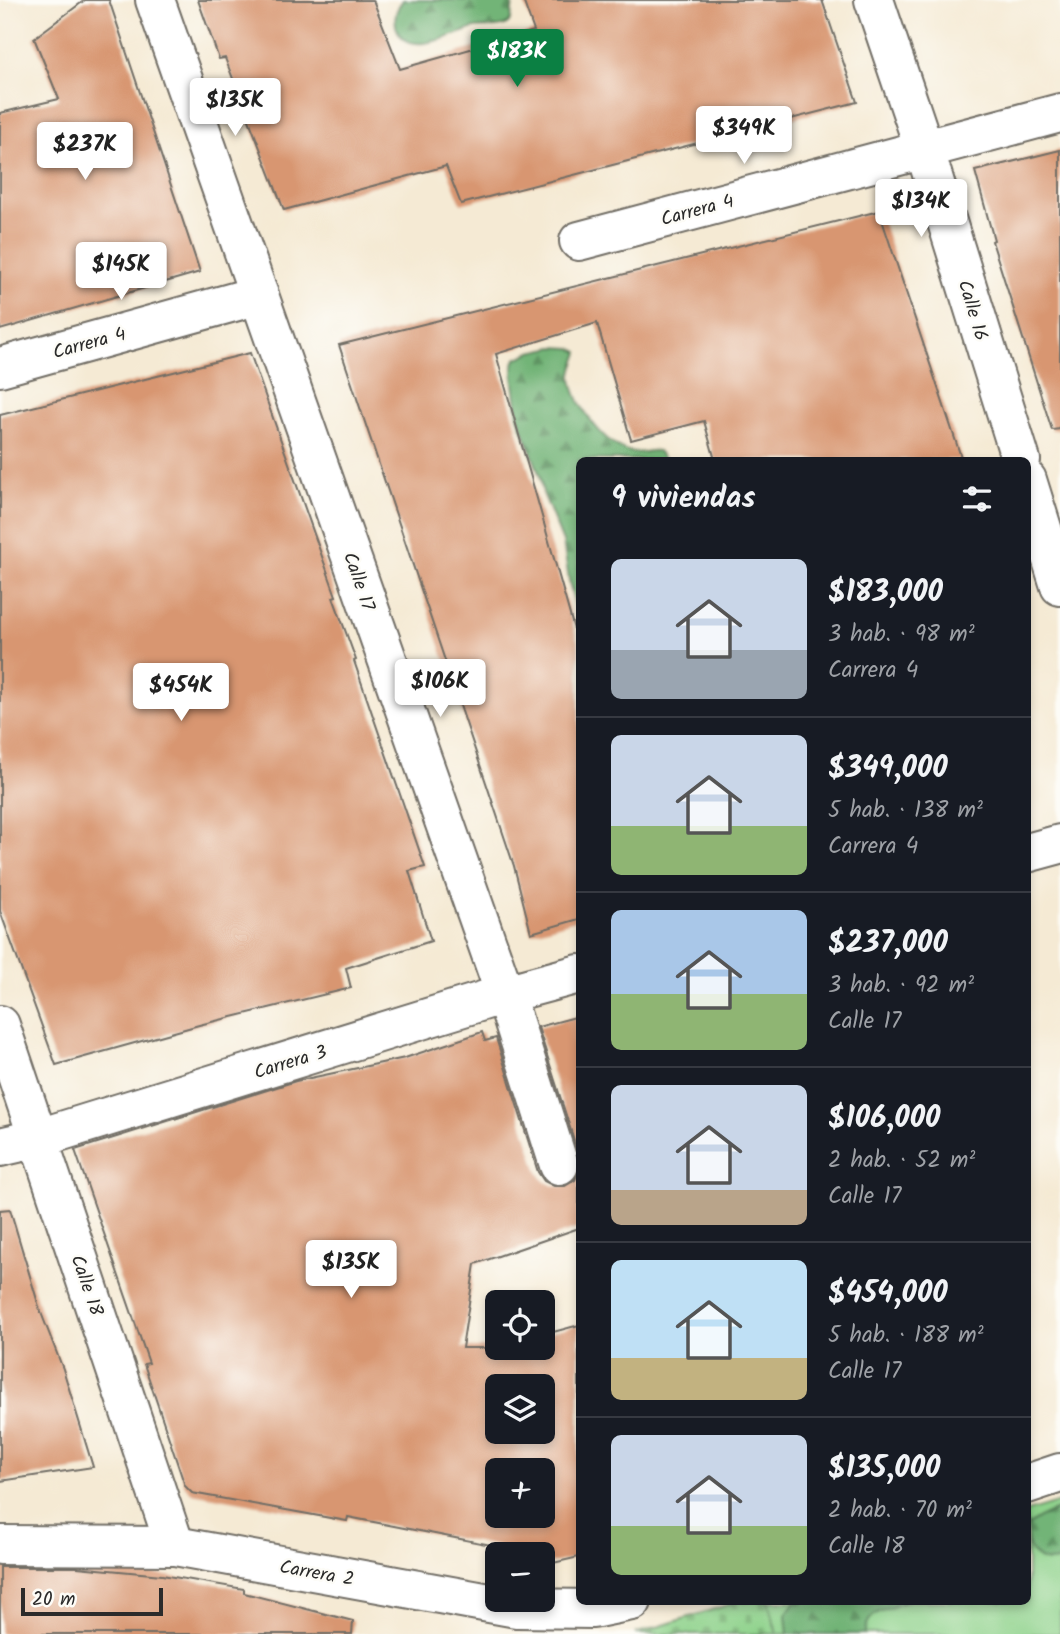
<!DOCTYPE html>
<html lang="es">
<head>
<meta charset="utf-8">
<style>
  :root { --surface:#171b24; --page:#242831; --text:#f1f3f6; --muted:#9ea1a6; --line:#363941; --accent:#0b8043 }
  body { margin:0; font-family:Kalam,sans-serif; background:var(--page); color:var(--text); height:100vh; display:flex; flex-direction:column; font-size:26px; white-space:nowrap }
  * { box-sizing:border-box; margin:0 }
  p { font-size:23px; color:var(--muted) }
  .icon { flex:none; width:38px; height:38px; fill:none; stroke:currentColor; stroke-width:2; stroke-linecap:round; stroke-linejoin:round }
  .map { position:relative; flex:1; overflow:hidden }
  .side { position:absolute; left:576px; top:457px; width:455px; height:1148px; display:flex; flex-direction:column; background:var(--surface); border-radius:10px; box-shadow:0 4px 10px #0003 }
  .side>* { flex:none }
  .fabs { position:absolute; left:485px; top:1290px; display:grid; gap:14px }
  .fabs a { display:grid; place-items:center; width:70px; height:70px; border-radius:10px; background:var(--surface); box-shadow:0 4px 10px #0003; font-size:35px }
  .scale { position:absolute; left:21px; bottom:18px; width:142px; box-sizing:border-box; padding-left:7px; border:4px solid #2b2b2b; border-top:0; font-size:19px; line-height:24px; white-space:nowrap; color:#2b2b2b; -webkit-text-stroke:5px #fdfcf7; paint-order:stroke }
  .price { position:absolute; translate:-50% -60px; padding:0 16px; border-radius:7px; background:#fff; color:#222; font-size:23px; line-height:46px; filter:drop-shadow(0 2px 4px #0008) }
  .price::after { content:''; position:absolute; left:50%; top:42px; width:21px; height:16px; margin-left:-10px; background:inherit; clip-path:polygon(0 0,100% 0,50% 100%) }
  .price.current { background:var(--accent); color:#fff }
  ul { padding:0; list-style:none }
  li { display:flex; align-items:center; gap:21px; height:175px; padding:0 35px }
  li+li { border-top:2px solid var(--line) }
  li span { display:grid; place-items:center; flex:none; width:196px; height:140px; border-radius:10px; color:#555 }
  li>.icon { margin-inline-start:auto }
  span .icon { width:84px; height:84px; fill:#fffc; stroke-width:1 }
  li b { font-size:30px }
  h2 { display:flex; justify-content:space-between; align-items:center; height:84px; padding:0 35px; font-size:30px }
  .map>svg:first-child { display:block }
  .green { fill:#8ed28b; stroke:#5c7e5b; stroke-width:2 }
  .forest { fill:url(#forest-firs); stroke:#4e7051; stroke-width:2 }
  .cemetery { fill:url(#cemetery-stones); stroke:#5c7e5b; stroke-width:2 }
  .building { fill:#d89671; fill-rule:evenodd }
  .lines { fill:none; stroke-linecap:round; stroke-linejoin:round }
  .street-casing { stroke:#726e66; stroke-width:42 }
  .street { stroke:#fff; stroke-width:38 }
  .labels { text-anchor:middle; stroke-width:5; stroke-linejoin:round; paint-order:stroke }
  .street-label { font-size:19px; fill:#2b2b2b; stroke:#fdfcf7 }
</style>
</head>
<body>
<div class="map">
<svg width="1060" height="1634" viewBox="0 0 1060 1634">
  <defs>
    <pattern id="forest-firs" width="22" height="20" patternUnits="userSpaceOnUse" patternTransform="scale(1.75)"><rect width="22" height="20" fill="#72b477"/><path d="M5 1l3.5 6h-7zM16 11l3.5 6h-7z" fill="#5e9362"/></pattern>
    <pattern id="cemetery-stones" width="16" height="16" patternUnits="userSpaceOnUse" patternTransform="scale(1.75)"><rect width="16" height="16" fill="#8ed28b"/><path d="M2 7V4a2 2 0 0 1 4 0v3zM10 15v-3a2 2 0 0 1 4 0v3z" fill="#7bb478"/></pattern>
  </defs>
  <rect width="100%" height="100%" fill="#fdfcf7"/>
  <filter id="ink" filterUnits="userSpaceOnUse"><feTurbulence type="fractalNoise" baseFrequency=".0143" numOctaves="2"/><feDisplacementMap in="SourceGraphic" scale="14" xChannelSelector="R" yChannelSelector="G"/><feConvolveMatrix kernelMatrix="1 2 1 2 8 2 1 2 1" color-interpolation-filters="sRGB"/></filter>
  <filter id="wash" filterUnits="userSpaceOnUse"><feTurbulence type="fractalNoise" baseFrequency=".00686" numOctaves="4" result="noise"/><feDisplacementMap in="SourceGraphic" scale="28" xChannelSelector="R" yChannelSelector="G"/><feGaussianBlur stdDeviation="1.57" result="paint"/><feColorMatrix in="noise" values="0 0 0 0 0 0 0 0 0 0 0 0 0 0 0 0 0 1.4 0 .05"/><feComposite in="paint" operator="in"/></filter>
  <g filter="url(#wash)">
    <rect width="100%" height="100%" fill="#f5ead4"/>
    <path class="green" d="M 1060,1502 L 1060,1634 L 777,1634 L 768,1601 L 1027,1601 L 1027,1512 Z"/>
    <g class="forest">
      <path d="M 403,0 L 513,0 L 511,20 C 502,31 488,26 475,28 C 454,33 406,61 396,26 C 394,16 397,7 403,0 Z"/>
      <path d="M 554,347 L 571,348 L 579,352 C 577,361 571,369 572,378 C 575,405 605,447 632,452 C 641,455 649,449 658,451 L 665,460 L 579,460 L 579,618 L 570,586 L 563,542 L 543,493 L 540,476 L 518,416 L 513,375 L 513,366 L 516,359 L 531,352 Z"/>
      <path d="M 1060,1509 L 1060,1560 C 1041,1567 1027,1553 1027,1535 C 1027,1530 1026,1528 1030,1524 C 1038,1517 1050,1513 1060,1509 Z"/>
      <path d="M 795,1601 L 907,1601 C 889,1611 867,1608 865,1634 L 788,1634 L 786,1615 Z"/>
    </g>
    <path class="cemetery" d="M 740,1601 L 768,1601 L 777,1634 L 635,1634 Z"/>
    <g id="blocks">
      <g class="building">
        <path d="M 85,0 L 109,0 L 200,272 L 0,330 L 0,113 L 59,99 L 34,38 Z"/>
        <path d="M 198,0 L 373,0 L 400,69 L 534,31 L 523,0 L 822,0 L 857,102 L 461,204 L 446,166 L 284,210 L 225,58 L 219,59 Z"/>
        <path d="M 1060,150 L 1060,429 L 1052,430 L 992,241 L 994,240 L 975,171 Z"/>
        <path d="M 879,211 L 962,460 L 715,460 L 704,421 L 631,440 L 597,323 L 496,354 L 579,647 L 579,919 L 531,933 L 514,866 L 339,345 Z"/>
        <path d="M 250,353 L 336,596 L 333,597 L 356,660 L 354,661 L 425,867 L 409,871 L 431,941 L 346,968 L 351,988 L 199,1025 L 56,1065 L 0,911 L 0,415 Z"/>
        <path d="M 579,1016 L 579,1156 L 538,1027 Z"/>
        <path d="M 482,1032 L 485,1041 L 496,1038 L 538,1172 L 544,1181 L 554,1186 L 565,1186 L 575,1180 L 579,1172 L 579,1228 L 475,1264 L 462,1348 L 542,1348 L 542,1335 L 579,1325 L 579,1557 L 549,1564 L 542,1562 L 542,1554 L 519,1554 L 496,1546 L 348,1517 L 347,1521 L 192,1493 L 185,1486 L 144,1364 L 149,1363 L 75,1150 L 296,1081 L 405,1058 ZM 497,1386 L 542,1386 L 542,1432 L 497,1432 ZM 497,1470 L 542,1470 L 542,1516 L 497,1516 Z"/>
        <path d="M 10,1209 L 40,1310 L 63,1369 L 93,1467 L 0,1481 L 0,1210 Z"/>
        <path d="M 0,1567 L 77,1567 L 162,1575 L 244,1589 L 244,1593 L 353,1621 L 352,1634 L 0,1634 Z"/>
      </g>
    </g>
  </g>
  <g filter="url(#ink)">
    <use href="#blocks" fill-opacity="0" stroke="#726e66" stroke-width="2"/>
    <g class="lines">
      <g class="street-casing">
        <g id="street">
          <path d="M 155,0 L 505,994 L 559,1165"/>
          <path d="M 874,0 L 924,148 L 1021,460"/>
          <path d="M 579,241 L 1060,113"/>
          <path d="M 0,367 L 259,295"/>
          <path d="M 1027,480 L 1060,586"/>
          <path d="M 1027,853 L 1060,844"/>
          <path d="M 0,1025 L 175,1546"/>
          <path d="M 0,1147 L 39,1138 L 505,994 L 579,974"/>
          <path d="M 1027,1484 L 1060,1473"/>
          <path d="M 0,1545 L 175,1546 L 517,1608 L 593,1609 L 632,1601"/>
        </g>
      </g>
      <use href="#street" class="street"/>
    </g>
  </g>
  <g class="labels">
    <g class="street-label">
      <text transform="translate(697 209) rotate(-15)" y="7">Carrera 4</text>
      <text transform="translate(974 310) rotate(73)" y="7">Calle 16</text>
      <text transform="translate(89 342) rotate(-15)" y="7">Carrera 4</text>
      <text transform="translate(360 581) rotate(71)" y="7">Calle 17</text>
      <text transform="translate(290 1061) rotate(-17)" y="7">Carrera 3</text>
      <text transform="translate(88 1285) rotate(71)" y="7">Calle 18</text>
      <text transform="translate(317 1572) rotate(10)" y="7">Carrera 2</text>
    </g>
  </g>
</svg>
<div class="fabs">
<a><svg class="icon" aria-label="locate" viewBox="0 0 24 24"><circle cx="12" cy="12" r="6"/><path d="M12 2v4M12 18v4M2 12h4M18 12h4"/></svg></a>
<a><svg class="icon" aria-label="layers" viewBox="0 0 24 24"><path d="M12 4l9 5-9 5-9-5zM3 14l9 5 9-5"/></svg></a>
<a>+</a>
<a>−</a>
</div>
<div class="scale">20 m</div>
<b class="price current" style="left:517px;top:89px">$183K</b>
<b class="price" style="left:235px;top:138px">$135K</b>
<b class="price" style="left:744px;top:166px">$349K</b>
<b class="price" style="left:85px;top:182px">$237K</b>
<b class="price" style="left:921px;top:239px">$134K</b>
<b class="price" style="left:121px;top:302px">$145K</b>
<b class="price" style="left:440px;top:719px">$106K</b>
<b class="price" style="left:181px;top:723px">$454K</b>
<b class="price" style="left:351px;top:1300px">$135K</b>
<section class="side">
<h2>9 viviendas<svg class="icon" aria-label="filters" viewBox="0 0 24 24"><path d="M4 7h16M4 17h16"/><circle cx="9" cy="7" r="2"/><circle cx="15" cy="17" r="2"/></svg></h2>
<ul>
<li><span style="background:linear-gradient(#c9d6e8 65%,#9aa5b1 0)"><svg class="icon" aria-label="home" viewBox="0 0 24 24"><path d="M3 11l9-7 9 7M6 9v11h12V9"/></svg></span><div><b>$183,000</b><p>3 hab. · 98 m²</p><p>Carrera 4</p></div></li>
<li><span style="background:linear-gradient(#c9d6e8 65%,#8fb573 0)"><svg class="icon" aria-label="home" viewBox="0 0 24 24"><path d="M3 11l9-7 9 7M6 9v11h12V9"/></svg></span><div><b>$349,000</b><p>5 hab. · 138 m²</p><p>Carrera 4</p></div></li>
<li><span style="background:linear-gradient(#a9c7e8 60%,#8fb573 0)"><svg class="icon" aria-label="home" viewBox="0 0 24 24"><path d="M3 11l9-7 9 7M6 9v11h12V9"/></svg></span><div><b>$237,000</b><p>3 hab. · 92 m²</p><p>Calle 17</p></div></li>
<li><span style="background:linear-gradient(#c9d6e8 75%,#b9a48a 0)"><svg class="icon" aria-label="home" viewBox="0 0 24 24"><path d="M3 11l9-7 9 7M6 9v11h12V9"/></svg></span><div><b>$106,000</b><p>2 hab. · 52 m²</p><p>Calle 17</p></div></li>
<li><span style="background:linear-gradient(#bfe0f5 70%,#c2b280 0)"><svg class="icon" aria-label="home" viewBox="0 0 24 24"><path d="M3 11l9-7 9 7M6 9v11h12V9"/></svg></span><div><b>$454,000</b><p>5 hab. · 188 m²</p><p>Calle 17</p></div></li>
<li><span style="background:linear-gradient(#c9d6e8 65%,#8fb573 0)"><svg class="icon" aria-label="home" viewBox="0 0 24 24"><path d="M3 11l9-7 9 7M6 9v11h12V9"/></svg></span><div><b>$135,000</b><p>2 hab. · 70 m²</p><p>Calle 18</p></div></li>
</ul>
</section>
</div>
</body>
</html>
